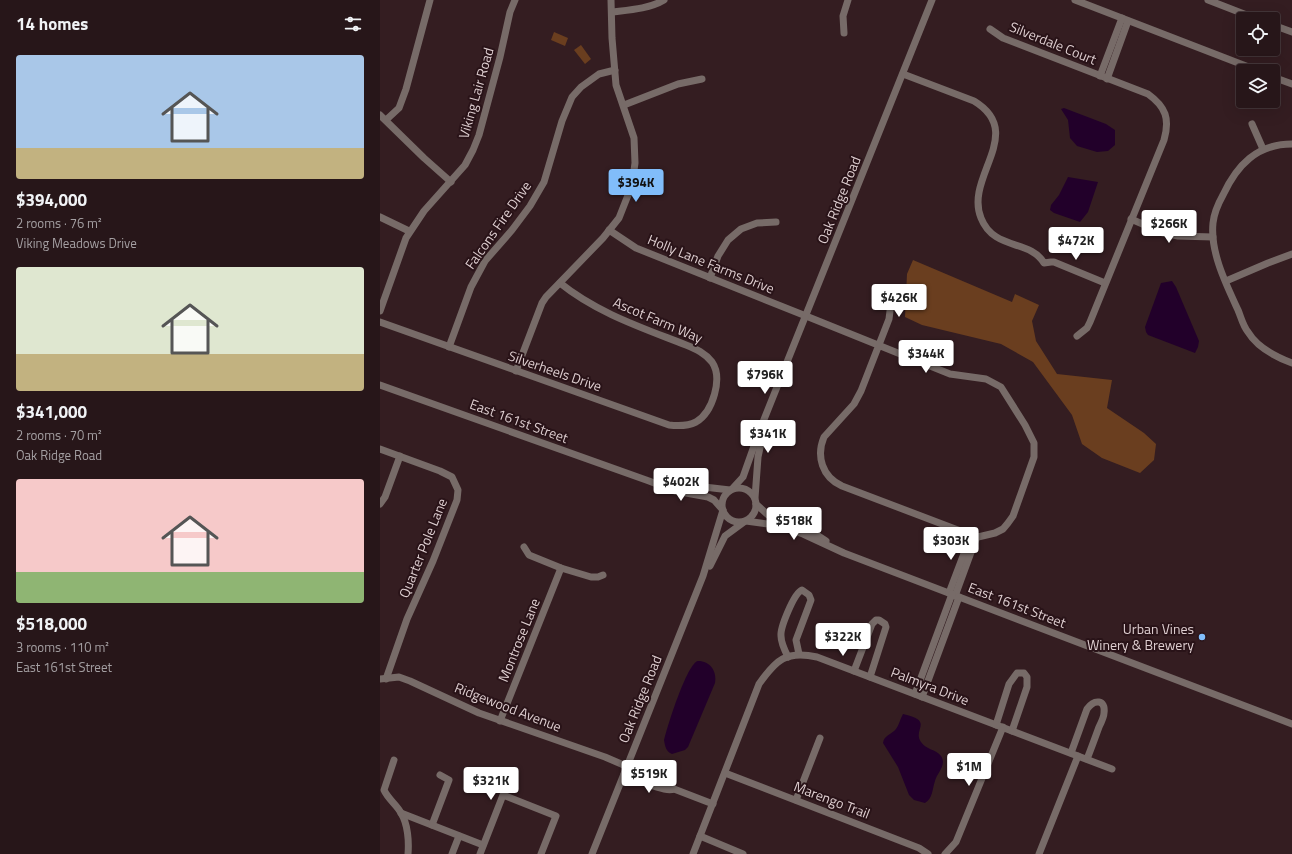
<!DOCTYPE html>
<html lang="en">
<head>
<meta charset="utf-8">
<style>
  :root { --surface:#271619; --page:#332326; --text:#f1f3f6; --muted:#a49fa2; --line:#433538; --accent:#81bdfa }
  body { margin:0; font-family:"Titillium Web",sans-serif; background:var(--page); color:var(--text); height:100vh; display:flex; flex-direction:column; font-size:15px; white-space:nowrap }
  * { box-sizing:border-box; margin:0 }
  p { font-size:13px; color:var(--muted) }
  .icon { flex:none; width:22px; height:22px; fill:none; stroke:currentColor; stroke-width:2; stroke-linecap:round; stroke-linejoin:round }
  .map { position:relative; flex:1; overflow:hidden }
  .details { display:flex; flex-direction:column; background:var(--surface); width:380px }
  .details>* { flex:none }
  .controls { position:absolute; left:856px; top:12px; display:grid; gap:8px }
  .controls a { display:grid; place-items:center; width:44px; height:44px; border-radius:4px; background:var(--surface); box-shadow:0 4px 16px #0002,0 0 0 1px var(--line); font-size:20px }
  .price { position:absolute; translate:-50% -34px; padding:0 9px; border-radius:4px; background:#fff; color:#222; font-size:13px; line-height:26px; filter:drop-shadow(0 1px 2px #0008) }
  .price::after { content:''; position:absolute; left:50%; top:24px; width:12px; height:9px; margin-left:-6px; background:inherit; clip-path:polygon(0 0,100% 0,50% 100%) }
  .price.current { background:var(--accent); color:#111 }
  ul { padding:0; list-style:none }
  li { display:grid; align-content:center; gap:8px; height:212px; padding:0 16px }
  li span { display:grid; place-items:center; height:124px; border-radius:4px; color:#555 }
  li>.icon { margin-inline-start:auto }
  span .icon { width:72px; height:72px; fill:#fffc; stroke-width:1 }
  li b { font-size:17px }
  h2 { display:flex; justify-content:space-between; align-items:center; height:48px; padding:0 16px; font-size:17px }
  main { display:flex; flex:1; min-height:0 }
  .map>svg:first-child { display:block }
  .green { fill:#6a3e1f }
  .water { fill:#22002a }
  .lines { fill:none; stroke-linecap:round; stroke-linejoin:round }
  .minor { stroke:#776b68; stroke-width:7 }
  .poi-dot { fill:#81bdfa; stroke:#291318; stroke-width:1.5 }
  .labels { text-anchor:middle; stroke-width:4; stroke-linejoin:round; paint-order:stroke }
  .street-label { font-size:14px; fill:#deced0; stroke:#291318 }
  .poi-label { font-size:14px; fill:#deced0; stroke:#291318; text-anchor:end }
</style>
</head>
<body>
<main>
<section class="details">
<h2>14 homes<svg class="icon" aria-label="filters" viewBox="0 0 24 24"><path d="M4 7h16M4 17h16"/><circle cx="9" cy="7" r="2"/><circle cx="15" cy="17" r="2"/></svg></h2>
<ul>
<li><span style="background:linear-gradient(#a9c7e8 75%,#c2b280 0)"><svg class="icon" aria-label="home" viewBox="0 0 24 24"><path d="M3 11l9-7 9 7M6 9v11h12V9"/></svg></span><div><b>$394,000</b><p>2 rooms · 76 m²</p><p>Viking Meadows Drive</p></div></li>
<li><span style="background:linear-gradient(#dfe7d0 70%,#c2b280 0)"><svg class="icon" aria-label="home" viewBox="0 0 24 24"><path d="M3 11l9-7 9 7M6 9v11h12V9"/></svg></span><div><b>$341,000</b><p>2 rooms · 70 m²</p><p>Oak Ridge Road</p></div></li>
<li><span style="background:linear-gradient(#f6c9c9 75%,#8fb573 0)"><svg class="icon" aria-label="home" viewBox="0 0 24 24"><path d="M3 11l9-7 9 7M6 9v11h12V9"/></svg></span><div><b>$518,000</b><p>3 rooms · 110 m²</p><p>East 161st Street</p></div></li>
</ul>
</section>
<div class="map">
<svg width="912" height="854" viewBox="0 0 912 854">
  <rect width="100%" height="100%" fill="#341d21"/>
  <g class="green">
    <path d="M 174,32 L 188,38 L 185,46 L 171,40 Z"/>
    <path d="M 201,45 L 211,59 L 205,64 L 194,50 Z"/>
    <path d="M 533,260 L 632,302 L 635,294 L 659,305 L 652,321 L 656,341 L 677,374 L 732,380 L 727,408 L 764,433 L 776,444 L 774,460 L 760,473 L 722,458 L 702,444 L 692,415 L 653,362 L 621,344 L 542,325 L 525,317 L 527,274 Z"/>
  </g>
  <g class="water">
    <path d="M 684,108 L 726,124 L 735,130 L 735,145 L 728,151 L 717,152 L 697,146 L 690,138 L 688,120 L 681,109 Z"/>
    <path d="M 688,177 L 718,182 L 708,212 L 700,222 L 674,213 L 670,210 L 671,205 L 679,195 Z"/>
    <path d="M 792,281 L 796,287 L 819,341 L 818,347 L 815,353 L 768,335 L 766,332 L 765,327 L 781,283 Z"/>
    <path d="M 318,661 C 330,661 337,671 335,683 L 308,747 L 305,750 L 292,754 C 286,752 285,746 284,740 C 287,727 307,663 318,661 Z"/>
    <path d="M 523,714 C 555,721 532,729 541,742 C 546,750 556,749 561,756 C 567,765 557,773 555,781 C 552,790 553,798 545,803 L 534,800 L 529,795 L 518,767 L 503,743 C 504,735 511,735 516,729 C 519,725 520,719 523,714 Z"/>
  </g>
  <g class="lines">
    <g class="minor">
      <path d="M 695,0 L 879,71"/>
      <path d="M 828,0 L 877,19"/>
      <path d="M 232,12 C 249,10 269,9 284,0"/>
      <path d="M 893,25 L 912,32"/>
      <path d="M 610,29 L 623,38 L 768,94 C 786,107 790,119 784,140 L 710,322 L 707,328 L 697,336"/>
      <path d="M 464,33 L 463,16 L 468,0"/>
      <path d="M 523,74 L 594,101 C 647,133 584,177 601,218 C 614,251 650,239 664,263 L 671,262 L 674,262 L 725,283"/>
      <path d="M 720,76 L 742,18"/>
      <path d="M 893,77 L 912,84"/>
      <path d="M 727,79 L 748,21"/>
      <path d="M 244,105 L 298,84 L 322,79"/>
      <path d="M 0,115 L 44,158 L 71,182"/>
      <path d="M 6,120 L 19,108 L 26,89 L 50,0"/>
      <path d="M 872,124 L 883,149"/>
      <path d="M 912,144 C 877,144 857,165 843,195 C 838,204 834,213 833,223 C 830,252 846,284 858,310 C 861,317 863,326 868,332 C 877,347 896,357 912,363"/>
      <path d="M 0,217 L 29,231"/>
      <path d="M 751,219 L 783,233 L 798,236 L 833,237"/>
      <path d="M 229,230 L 256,248 L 426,316 L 570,374 L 606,379 L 621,387 L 645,425 L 654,443 L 654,457 L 633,516 L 628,523 L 623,529 L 615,533 L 598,537 L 591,535 L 462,486 C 442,477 436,456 444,437 L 474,404 L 481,391 L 509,319 L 511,303 L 507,288"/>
      <path d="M 330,278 L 338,256 L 348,240 L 361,229 L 377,223 L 396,222"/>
      <path d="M 846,281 L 888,263 L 912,254"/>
      <path d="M 0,311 L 26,238 L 44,211 L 85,165 L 93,150 L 99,135 L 120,57 L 130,12 L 135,0"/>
      <path d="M 0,322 L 289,425 C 298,426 308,426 316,422 C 333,412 343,378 332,362 C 325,353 316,349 306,345 C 263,328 217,313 180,283"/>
      <path d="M 69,347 L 91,287 L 105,261 L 132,230 L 150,206 L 164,182 L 182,121 L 192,97 L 201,87 L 219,74 L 235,70"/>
      <path d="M 136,371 L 162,303 L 166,297 L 223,238 L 239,218 L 252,185 L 255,163 L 254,138 L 236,85 L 232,38 L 231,0"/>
      <path d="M 0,385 L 269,481 L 295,491 L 328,497 L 334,500 L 342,509"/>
      <path d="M 0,449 L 60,471 L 72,477 L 78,490 L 77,500 L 53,561 L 27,619 L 6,679"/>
      <path d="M 281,482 L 350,490"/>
      <circle cx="359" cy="505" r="17"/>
      <path d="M 352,489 L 363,477 L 379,432 L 552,0"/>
      <path d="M 375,498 L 378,457 L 383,434"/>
      <path d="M 0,504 L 5,497 L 20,456"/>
      <path d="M 376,504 L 388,515 L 420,524 L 446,541"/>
      <path d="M 366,521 L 395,525 L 423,534 L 464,553 L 912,724"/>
      <path d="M 144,547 L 149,555 L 181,568 L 211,577 L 218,577 L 223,575"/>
      <path d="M 330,566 L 345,536 L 364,522"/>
      <path d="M 569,593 L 591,535"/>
      <path d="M 575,596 L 597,536"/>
      <path d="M 408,657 C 405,651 401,643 401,636 C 400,628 414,593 422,590 L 429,595 L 431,600 L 416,640 L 419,654"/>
      <path d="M 474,671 L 492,624 L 496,620 L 499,620 L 505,624 L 506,627 L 490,677"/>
      <path d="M 0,679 L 19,677 L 30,681 L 99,713 L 225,757 L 290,785 L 294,789 L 333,804"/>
      <path d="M 535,694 L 572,594"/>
      <path d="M 542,697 L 579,597"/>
      <path d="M 120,721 L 181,568"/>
      <path d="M 616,725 L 629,684 L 637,673 L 644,673 L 647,677 L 647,687 L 632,731"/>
      <path d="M 691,753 L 707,709 C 714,699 726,699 724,713 C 724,717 721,723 719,727 C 715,738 711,749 707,759"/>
      <path d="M 14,760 L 4,790 C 8,799 17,805 21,813 C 28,824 29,842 28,854"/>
      <path d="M 345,773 L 539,848 L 548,854"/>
      <path d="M 244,774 C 256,778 283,793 294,789"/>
      <path d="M 416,800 L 440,738"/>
      <path d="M 21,813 L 103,845"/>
      <path d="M 52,825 L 69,780 L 60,775"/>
      <path d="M 320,836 L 363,854"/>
      <path d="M 72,854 L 79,836"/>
      <path d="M 100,854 L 123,795 L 176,816 L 161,854"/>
      <path d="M 212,854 L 323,576 L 343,510"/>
      <path d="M 313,854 L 379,684 C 396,660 406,650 437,657 L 732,769"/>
      <path d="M 565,854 L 576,842 L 623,727"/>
      <path d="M 659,854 L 698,756"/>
    </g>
  </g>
  <circle class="poi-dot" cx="822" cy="637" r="4"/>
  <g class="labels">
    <g class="street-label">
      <text transform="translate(673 43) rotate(22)" y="5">Silverdale Court</text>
      <text transform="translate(96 93) rotate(-74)" y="5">Viking Lair Road</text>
      <text transform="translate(459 200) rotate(-68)" y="5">Oak Ridge Road</text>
      <text transform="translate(118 225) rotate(-55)" y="5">Falcons Fire Drive</text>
      <text transform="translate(331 264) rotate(22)" y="5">Holly Lane Farms Drive</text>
      <text transform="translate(278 320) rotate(23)" y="5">Ascot Farm Way</text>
      <text transform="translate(175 371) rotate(19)" y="5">Silverheels Drive</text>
      <text transform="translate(139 421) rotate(20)" y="5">East 161st Street</text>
      <text transform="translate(43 548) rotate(-68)" y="5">Quarter Pole Lane</text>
      <text transform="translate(637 605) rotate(21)" y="5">East 161st Street</text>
      <text transform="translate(139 640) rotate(-68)" y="5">Montrose Lane</text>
      <text transform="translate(550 686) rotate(21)" y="5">Palmyra Drive</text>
      <text transform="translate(260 699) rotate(-68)" y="5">Oak Ridge Road</text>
      <text transform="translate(128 707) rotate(21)" y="5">Ridgewood Avenue</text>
      <text transform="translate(452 800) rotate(21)" y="5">Marengo Trail</text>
    </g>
    <g class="poi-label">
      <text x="814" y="634">Urban Vines<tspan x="814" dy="16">Winery &amp; Brewery</tspan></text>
    </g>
  </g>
</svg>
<div class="controls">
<a><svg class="icon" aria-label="locate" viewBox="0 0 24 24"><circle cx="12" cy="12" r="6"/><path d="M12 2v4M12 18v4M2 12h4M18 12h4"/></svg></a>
<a><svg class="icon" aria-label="layers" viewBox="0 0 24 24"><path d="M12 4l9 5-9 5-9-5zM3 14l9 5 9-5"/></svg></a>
</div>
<b class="price current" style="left:256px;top:203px">$394K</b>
<b class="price" style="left:789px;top:244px">$266K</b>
<b class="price" style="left:696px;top:261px">$472K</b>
<b class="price" style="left:519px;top:318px">$426K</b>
<b class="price" style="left:546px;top:374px">$344K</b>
<b class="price" style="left:385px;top:395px">$796K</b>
<b class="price" style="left:388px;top:454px">$341K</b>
<b class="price" style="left:301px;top:502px">$402K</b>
<b class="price" style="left:414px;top:541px">$518K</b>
<b class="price" style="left:571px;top:561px">$303K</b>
<b class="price" style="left:463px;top:657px">$322K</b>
<b class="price" style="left:589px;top:787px">$1M</b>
<b class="price" style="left:269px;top:794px">$519K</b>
<b class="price" style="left:111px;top:801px">$321K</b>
</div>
</main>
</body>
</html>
